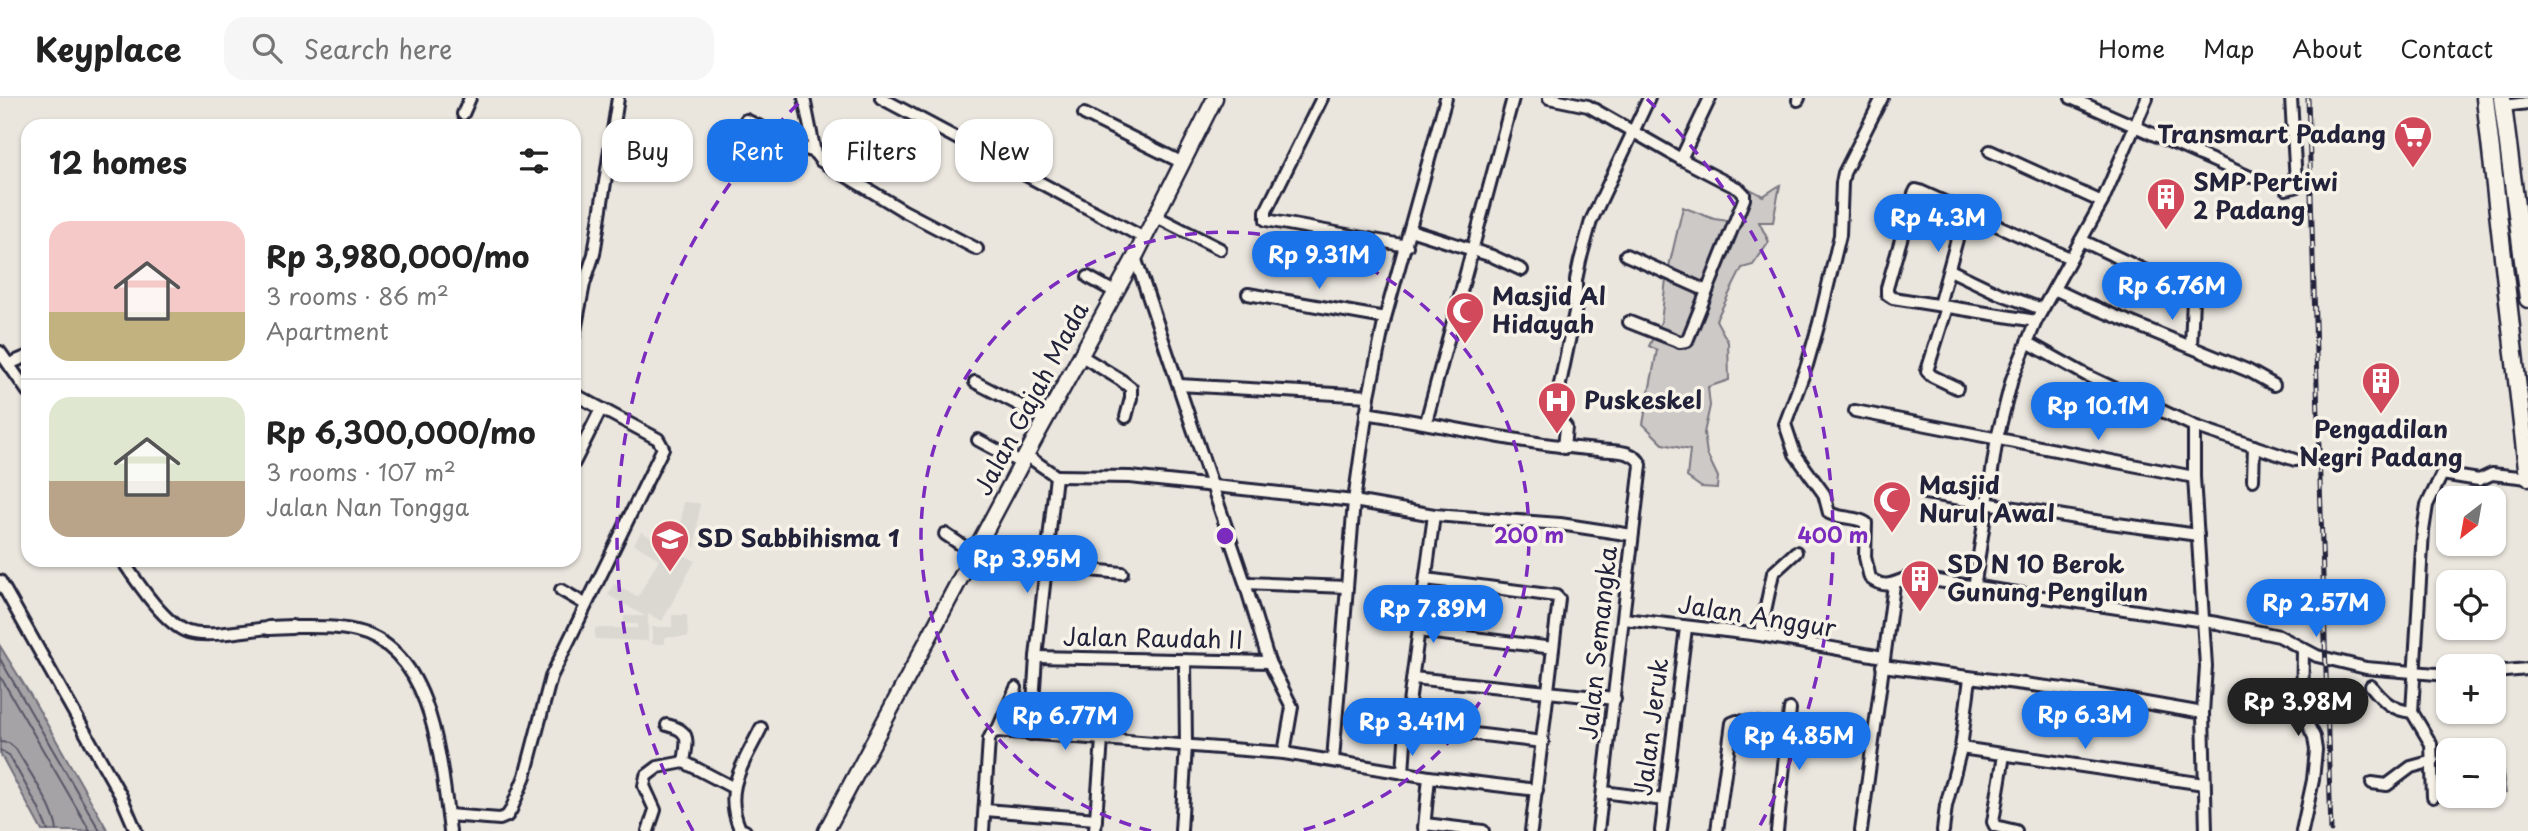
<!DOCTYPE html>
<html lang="en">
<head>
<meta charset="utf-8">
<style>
  :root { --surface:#fff; --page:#f6f6f6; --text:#222; --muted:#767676; --line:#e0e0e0; --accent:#1a73e8 }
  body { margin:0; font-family:"Playpen Sans",sans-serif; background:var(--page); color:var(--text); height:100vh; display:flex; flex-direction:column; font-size:26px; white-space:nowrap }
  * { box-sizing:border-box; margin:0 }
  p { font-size:23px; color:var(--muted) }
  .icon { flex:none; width:38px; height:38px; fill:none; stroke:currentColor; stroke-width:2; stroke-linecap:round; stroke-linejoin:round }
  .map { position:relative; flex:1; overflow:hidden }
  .side { position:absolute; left:21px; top:21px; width:560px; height:448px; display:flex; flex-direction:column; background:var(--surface); border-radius:21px; box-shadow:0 2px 5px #0004 }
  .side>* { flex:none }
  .hud { position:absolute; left:602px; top:21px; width:665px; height:63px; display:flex; gap:14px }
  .needle { width:46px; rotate:211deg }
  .fabs { position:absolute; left:2436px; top:388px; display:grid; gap:14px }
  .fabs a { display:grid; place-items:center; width:70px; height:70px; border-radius:14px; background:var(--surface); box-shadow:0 2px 5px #0004; font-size:35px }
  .price { position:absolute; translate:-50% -60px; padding:0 16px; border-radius:24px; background:var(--accent); color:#fff; font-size:23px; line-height:46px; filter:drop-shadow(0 2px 4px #0008) }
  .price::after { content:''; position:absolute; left:50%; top:42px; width:21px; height:16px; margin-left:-10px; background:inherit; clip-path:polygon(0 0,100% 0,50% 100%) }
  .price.current { background:#222; color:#fff }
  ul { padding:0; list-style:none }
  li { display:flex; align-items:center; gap:21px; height:175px; padding:0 28px }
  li+li { border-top:2px solid var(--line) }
  li span { display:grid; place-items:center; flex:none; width:196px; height:140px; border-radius:21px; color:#555 }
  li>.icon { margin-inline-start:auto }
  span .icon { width:84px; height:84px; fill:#fffc; stroke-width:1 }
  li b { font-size:30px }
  h2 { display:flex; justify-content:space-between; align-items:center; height:84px; padding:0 28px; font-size:30px }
  .pill { padding:0 24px; border-radius:21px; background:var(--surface); box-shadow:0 2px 5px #0004; font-size:24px; line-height:63px }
  .pill.current { background:var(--accent); color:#fff }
  header { display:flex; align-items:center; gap:42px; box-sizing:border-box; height:98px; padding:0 35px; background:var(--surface); border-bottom:2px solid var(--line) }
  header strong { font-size:33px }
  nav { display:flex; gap:38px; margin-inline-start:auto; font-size:24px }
  .search { width:490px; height:63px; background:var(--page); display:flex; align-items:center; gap:18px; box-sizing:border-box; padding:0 24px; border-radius:21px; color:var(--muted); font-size:26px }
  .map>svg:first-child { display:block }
  .built { fill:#dbd8d2 }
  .green { fill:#cdc9c6; stroke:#787680; stroke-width:2 }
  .water { fill:#a6a3a6; stroke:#716f7b; stroke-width:2 }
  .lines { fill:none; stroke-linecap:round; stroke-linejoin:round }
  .shore { stroke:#575666; stroke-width:2 }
  .minor-casing { stroke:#22223b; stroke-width:16 }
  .tertiary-casing { stroke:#22223b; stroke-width:18 }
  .secondary-casing { stroke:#22223b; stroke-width:19 }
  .primary-casing { stroke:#22223b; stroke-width:21 }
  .minor { stroke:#f7f3e8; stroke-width:10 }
  .tertiary { stroke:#f7f3e8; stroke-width:12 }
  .secondary { stroke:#f7f3e8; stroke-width:14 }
  .primary { stroke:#f7f3e8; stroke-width:16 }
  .rail-casing { stroke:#22223b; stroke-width:5 }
  .rail { stroke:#f7f3e8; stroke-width:2.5; stroke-dasharray:8; stroke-linecap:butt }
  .ring { fill:none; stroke:#7b2cbf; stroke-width:3.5; stroke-dasharray:12 9 }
  .labels { text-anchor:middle; stroke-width:7; stroke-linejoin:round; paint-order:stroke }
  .poi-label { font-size:24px; font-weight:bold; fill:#22223b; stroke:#f7f3e8; text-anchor:start }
  .street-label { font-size:24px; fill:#22223b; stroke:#f7f3e8 }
  .centre { fill:#7b2cbf; stroke:#f7f3e8; stroke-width:3.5 }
  .ring-label { font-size:21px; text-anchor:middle; font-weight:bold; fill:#7b2cbf; stroke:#f7f3e8; stroke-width:7; stroke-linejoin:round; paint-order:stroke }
</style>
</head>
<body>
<header>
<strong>Keyplace</strong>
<div class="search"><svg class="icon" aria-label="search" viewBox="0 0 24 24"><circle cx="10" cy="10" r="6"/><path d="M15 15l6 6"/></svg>Search here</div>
<nav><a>Home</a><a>Map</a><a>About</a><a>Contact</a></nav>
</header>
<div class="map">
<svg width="2528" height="733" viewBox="0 0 2528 733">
  <rect width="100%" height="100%" fill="#eae6de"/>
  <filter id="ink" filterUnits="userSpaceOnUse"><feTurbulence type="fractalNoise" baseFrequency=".0143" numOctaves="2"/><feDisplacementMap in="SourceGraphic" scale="14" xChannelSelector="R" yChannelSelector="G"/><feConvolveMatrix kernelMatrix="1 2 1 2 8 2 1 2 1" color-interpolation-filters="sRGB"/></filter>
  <g filter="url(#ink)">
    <g class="built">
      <path d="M 683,404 L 700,405 L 695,449 L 679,447 Z"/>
      <path d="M 641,434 L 695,463 L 662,523 L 648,516 L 648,543 L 595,541 L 595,530 L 637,530 L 637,526 L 624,526 L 624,518 L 645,518 L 608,497 L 614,486 L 638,499 L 659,461 L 634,446 Z"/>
      <path d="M 672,517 L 687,517 L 688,539 L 665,539 L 665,546 L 652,546 L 652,529 L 672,529 Z"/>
    </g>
    <g class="green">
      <path d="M 1742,87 L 1763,98 L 1780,87 L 1773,124 L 1759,124 L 1769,144 L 1753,167 L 1742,170 L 1716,222 L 1728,244 L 1729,282 L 1708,289 L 1710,308 L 1704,335 L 1707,356 L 1718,379 L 1717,390 L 1701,389 L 1687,379 L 1690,352 L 1663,346 L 1643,326 L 1657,252 L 1649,248 L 1661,224 L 1666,181 L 1683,109 L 1714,121 L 1729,123 L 1739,105 Z"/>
      <path d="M 2499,648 L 2506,695 L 2494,696 L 2494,653 L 2448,653 L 2448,672 L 2444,652 Z"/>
    </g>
    <path class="water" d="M 0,548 L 31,598 L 108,733 L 42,733 L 0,655 Z"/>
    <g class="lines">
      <g class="shore">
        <path d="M 0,561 L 100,733"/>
        <path d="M 0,578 L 90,733"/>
        <path d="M 0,644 L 9,645 L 16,651 C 28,672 55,710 57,733"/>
        <path d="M 0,652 L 9,657 L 38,709 L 48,733"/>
      </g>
      <g class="minor-casing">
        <g id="minor">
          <path d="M 804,0 L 815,55 L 821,63 L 904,113 L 977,151"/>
          <path d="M 881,0 L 1144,140"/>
          <path d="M 1322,0 L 1266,113 L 1266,122 L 1407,148"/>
          <path d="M 1549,0 L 1588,8 L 1681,61 L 1739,91 L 1744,96 L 1744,101 L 1687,243 L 1680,244 L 1629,224"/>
          <path d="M 1882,0 L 1844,75 L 1842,85 L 1840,137 L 1819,225 L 1807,267 L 1785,326 L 1795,356 L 1824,396 L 1829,415 C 1841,421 1855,418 1866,425 L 1865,459 L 1870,480 C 1887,493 1895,483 1911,479 L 2217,525 L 2279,538 L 2317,558 L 2366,570 L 2448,577"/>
          <path d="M 2071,0 L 2250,79"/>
          <path d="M 1798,2 L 1799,0"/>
          <path d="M 2503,8 L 2528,5"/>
          <path d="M 463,16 L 470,0"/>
          <path d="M 1084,16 L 1183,65"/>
          <path d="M 746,22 L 815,55"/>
          <path d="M 1990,53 L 2102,104"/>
          <path d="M 1681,61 L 1710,0"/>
          <path d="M 776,63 L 788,43"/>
          <path d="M 2286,91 L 2295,89 L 2296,84 L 2291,0"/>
          <path d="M 1155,118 L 1220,151"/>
          <path d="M 1410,132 L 1492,158 L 1522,172"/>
          <path d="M 2081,142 L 2190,194 L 2193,200 L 2191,249"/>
          <path d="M 1626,157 L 1707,193"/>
          <path d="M 1135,159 L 1245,485 L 1269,564 L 1292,609 L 1284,655"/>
          <path d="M 1950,172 L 1998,195 L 2042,211"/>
          <path d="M 1088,179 L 1115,194"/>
          <path d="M 2054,191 L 2088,207 L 2249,273 L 2274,287"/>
          <path d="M 1248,196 L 1385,220"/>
          <path d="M 1939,207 L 1965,112"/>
          <path d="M 1947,209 L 1927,273 L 1932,278 L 1957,290"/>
          <path d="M 2036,223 L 1893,200 L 1887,196 L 1887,190 L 1914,96 L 1916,92 L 1920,93 L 2070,160"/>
          <path d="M 574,238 L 584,186 L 594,156 L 618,0"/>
          <path d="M 2027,244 L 2086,277 L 2194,328 L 2295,362"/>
          <path d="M 0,254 L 28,294"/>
          <path d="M 1080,257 L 1121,282 L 1131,290 L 1131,300 L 1126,319"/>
          <path d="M 9,266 L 28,258"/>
          <path d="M 975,284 L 1046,321"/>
          <path d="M 1179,287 L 1369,298"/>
          <path d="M 1855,313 L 2194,379"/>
          <path d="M 1366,315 C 1443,327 1520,346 1598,352 C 1613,354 1634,351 1641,367 L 1598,733"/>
          <path d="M 1426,324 L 1513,0"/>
          <path d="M 2194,328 L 2194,379 L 2206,568 L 2203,615 L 2206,733"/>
          <path d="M 978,342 L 1021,365"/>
          <path d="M 1564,350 L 1566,329 L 1554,315 L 1576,209 L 1576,182 L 1580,163 L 1591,123 L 1649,0"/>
          <path d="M 1026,357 L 1056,378 L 1036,559 L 1031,636"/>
          <path d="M 574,365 L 601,311"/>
          <path d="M 1056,378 L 1130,379 L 1354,403 L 1434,417 L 1560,426 L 1632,437"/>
          <path d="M 2253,382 L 2254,348"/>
          <path d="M 1925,395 L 2088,422 L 2198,437"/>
          <path d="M 945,436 L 975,456"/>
          <path d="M 122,462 C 135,481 165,527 188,534 C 208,540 247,532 269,530"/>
          <path d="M 1047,468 L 1122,475"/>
          <path d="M 1426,481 L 1556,498 L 1559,501 L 1531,733"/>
          <path d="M 0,483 L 121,698 L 136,733"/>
          <path d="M 1245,485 L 1347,489"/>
          <path d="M 1974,490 L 1997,340 L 2012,281 L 2036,223 L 2102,104 L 2147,0"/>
          <path d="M 561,492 L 585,506"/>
          <path d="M 1624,521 L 1760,537 L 1883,559"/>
          <path d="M 292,529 C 313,529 335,528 356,533 C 435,551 441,668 450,733"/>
          <path d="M 1419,533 L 1553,550"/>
          <path d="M 1760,537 L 1773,475 L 1796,454"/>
          <path d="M 1036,559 L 1269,564"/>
          <path d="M 1882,568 L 2071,592 L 2203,615"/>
          <path d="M 2494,574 L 2528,571"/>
          <path d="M 1413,580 L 1615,601"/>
          <path d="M 2371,588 C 2383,603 2392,612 2412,614"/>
          <path d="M 667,627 C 692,633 687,643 684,664 L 732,689"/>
          <path d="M 1406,628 L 1543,644"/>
          <path d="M 997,633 L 1016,590"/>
          <path d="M 1961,650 L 2204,686"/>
          <path d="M 2004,657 L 1993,724 L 1995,728 L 2016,733"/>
          <path d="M 1333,662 L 1354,403 L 1369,298 L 1385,220 L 1446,0"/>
          <path d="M 1403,675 L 1406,628 L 1434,417"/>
          <path d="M 2372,685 L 2387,687 L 2411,669 L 2433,663"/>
          <path d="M 1603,694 L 1664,702"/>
          <path d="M 2433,699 L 2431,646 L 2412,614 L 2423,433 L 2427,407 L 2442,376 L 2479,382 L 2492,376 L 2528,380"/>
          <path d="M 985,712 L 1096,721"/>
          <path d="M 448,717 L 500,721 L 507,718 L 511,712 L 525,678 L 551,579 L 663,350 L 658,341 L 574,296"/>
          <path d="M 1425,726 L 1483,733"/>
          <path d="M 1424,730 L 1429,679"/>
          <path d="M 648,733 L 655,712 L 644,688 L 646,678 L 658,669 L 684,664"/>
          <path d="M 745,733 L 740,731 C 722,691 744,665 761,630"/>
          <path d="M 983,733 L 989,641 L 992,635 L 997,633 L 1284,655 L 1429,679 L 1537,692"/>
          <path d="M 1095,733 L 1102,642"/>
          <path d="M 1181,733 L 1186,647 L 1185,563"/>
          <path d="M 1661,733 L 1686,530"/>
          <path d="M 1717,733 L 1732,625 L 1737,623 L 1788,629"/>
          <path d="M 1777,733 L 1790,611"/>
          <path d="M 1861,733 L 1894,487"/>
          <path d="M 1943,733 L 1946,708 L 1961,650 L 1970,580"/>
          <path d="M 2302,733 L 2313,682 L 2316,652 L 2314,639 L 2302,615 L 2303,552"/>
        </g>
      </g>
      <g class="tertiary-casing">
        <path id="tertiary" d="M 269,530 L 292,529"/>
      </g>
      <g class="secondary-casing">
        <path id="secondary" d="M 826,733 L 1026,357 L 1135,159 L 1215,0"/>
      </g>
      <g class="primary-casing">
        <g id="primary">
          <path d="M 2485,0 L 2528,379"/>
          <path d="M 2502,0 L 2528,201"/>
        </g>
      </g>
      <use href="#minor" class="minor"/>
      <use href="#tertiary" class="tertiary"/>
      <use href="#secondary" class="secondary"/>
      <use href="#primary" class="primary"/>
      <g class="rail-casing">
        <path id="rail" d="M 2308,0 L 2331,733"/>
      </g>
      <use href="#rail" class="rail"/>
    </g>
  </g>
  <g class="ring">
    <path d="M1151 733A304 304 0 1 1 1299 733"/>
    <path d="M693 733A608 608 0 0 1 803 1M1647 1A608 608 0 0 1 1757 733"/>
  </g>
  <defs>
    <g id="supermarket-pin" transform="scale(2.0125)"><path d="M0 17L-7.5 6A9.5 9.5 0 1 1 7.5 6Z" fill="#d1495b" stroke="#f7f3e8"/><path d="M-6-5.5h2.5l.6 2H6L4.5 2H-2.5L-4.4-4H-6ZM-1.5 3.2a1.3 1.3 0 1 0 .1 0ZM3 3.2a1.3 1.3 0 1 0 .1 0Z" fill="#fff"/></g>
    <g id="building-pin" transform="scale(2.0125)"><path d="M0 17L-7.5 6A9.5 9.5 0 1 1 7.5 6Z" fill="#d1495b" stroke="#f7f3e8"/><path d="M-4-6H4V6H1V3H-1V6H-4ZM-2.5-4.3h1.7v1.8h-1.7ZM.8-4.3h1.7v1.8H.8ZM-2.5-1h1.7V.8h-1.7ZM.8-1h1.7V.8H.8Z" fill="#fff"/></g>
    <g id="mosque-pin" transform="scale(2.0125)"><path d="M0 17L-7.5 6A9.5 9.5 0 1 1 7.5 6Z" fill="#d1495b" stroke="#f7f3e8"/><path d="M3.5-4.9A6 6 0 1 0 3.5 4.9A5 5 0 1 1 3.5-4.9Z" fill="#fff"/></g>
    <g id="hospital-pin" transform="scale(2.0125)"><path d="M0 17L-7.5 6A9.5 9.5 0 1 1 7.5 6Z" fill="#d1495b" stroke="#f7f3e8"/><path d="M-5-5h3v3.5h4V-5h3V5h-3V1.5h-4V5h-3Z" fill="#fff"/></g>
    <g id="school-pin" transform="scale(2.0125)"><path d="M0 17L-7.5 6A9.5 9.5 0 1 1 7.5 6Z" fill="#d1495b" stroke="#f7f3e8"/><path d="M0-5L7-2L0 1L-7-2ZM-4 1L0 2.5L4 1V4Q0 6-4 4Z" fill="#fff"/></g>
  </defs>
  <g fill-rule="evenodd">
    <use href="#supermarket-pin" x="2413" y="37"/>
    <use href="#building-pin" x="2166" y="99"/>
    <use href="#mosque-pin" x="1465" y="213"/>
    <use href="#building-pin" x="2381" y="283"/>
    <use href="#hospital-pin" x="1557" y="303"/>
    <use href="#mosque-pin" x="1892" y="402"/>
    <use href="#school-pin" x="670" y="441"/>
    <use href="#building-pin" x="1920" y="481"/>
  </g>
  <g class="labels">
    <g class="poi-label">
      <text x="2386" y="45" text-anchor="end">Transmart Padang</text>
      <text x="2193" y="93">SMP Pertiwi<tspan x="2193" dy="28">2 Padang</tspan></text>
      <text x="1492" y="207">Masjid Al<tspan x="1492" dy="28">Hidayah</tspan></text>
      <text x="1584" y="311">Puskeskel</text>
      <text x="2381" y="340" text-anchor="middle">Pengadilan<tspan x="2381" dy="28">Negri Padang</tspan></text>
      <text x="1919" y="396">Masjid<tspan x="1919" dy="28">Nurul Awal</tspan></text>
      <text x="697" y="449">SD Sabbihisma 1</text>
      <text x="1947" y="475">SD N 10 Berok<tspan x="1947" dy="28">Gunung Pengilun</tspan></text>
    </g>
    <g class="street-label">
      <text transform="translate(1032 301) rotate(-62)" y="8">Jalan Gajah Mada</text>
      <text transform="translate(1757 519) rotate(9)" y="8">Jalan Anggur</text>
      <text transform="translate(1153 541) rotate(1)" y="8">Jalan Raudah II</text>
      <text transform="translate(1599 545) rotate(-84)" y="8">Jalan Semangka</text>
      <text transform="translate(1652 629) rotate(-83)" y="8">Jalan Jeruk</text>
    </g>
  </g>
  <circle cx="1225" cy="438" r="10" class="centre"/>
  <g class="ring-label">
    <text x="1529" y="445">200 m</text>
    <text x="1833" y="445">400 m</text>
  </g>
</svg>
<div class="fabs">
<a><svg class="needle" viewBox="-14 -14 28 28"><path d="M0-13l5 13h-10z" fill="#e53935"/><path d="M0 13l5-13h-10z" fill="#767676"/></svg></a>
<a><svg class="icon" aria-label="locate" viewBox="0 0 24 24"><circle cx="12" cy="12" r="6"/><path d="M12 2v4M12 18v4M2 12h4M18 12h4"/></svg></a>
<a>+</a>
<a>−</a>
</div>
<b class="price" style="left:1938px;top:156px">Rp 4.3M</b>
<b class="price" style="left:1319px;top:193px">Rp 9.31M</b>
<b class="price" style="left:2172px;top:224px">Rp 6.76M</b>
<b class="price" style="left:2098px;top:344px">Rp 10.1M</b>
<b class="price" style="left:1027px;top:497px">Rp 3.95M</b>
<b class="price" style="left:2316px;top:541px">Rp 2.57M</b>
<b class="price" style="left:1433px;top:547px">Rp 7.89M</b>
<b class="price current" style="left:2298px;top:640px">Rp 3.98M</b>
<b class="price" style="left:2085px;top:653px">Rp 6.3M</b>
<b class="price" style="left:1065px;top:654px">Rp 6.77M</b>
<b class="price" style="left:1412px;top:660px">Rp 3.41M</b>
<b class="price" style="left:1799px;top:674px">Rp 4.85M</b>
<div class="hud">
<a class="pill">Buy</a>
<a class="pill current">Rent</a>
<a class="pill">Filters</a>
<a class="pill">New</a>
</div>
<section class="side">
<h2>12 homes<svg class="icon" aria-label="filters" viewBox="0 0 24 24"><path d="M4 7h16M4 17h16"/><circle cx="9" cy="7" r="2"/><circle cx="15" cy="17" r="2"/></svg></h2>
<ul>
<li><span style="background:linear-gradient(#f6c9c9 65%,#c2b280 0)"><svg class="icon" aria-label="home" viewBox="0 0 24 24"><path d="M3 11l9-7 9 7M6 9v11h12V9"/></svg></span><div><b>Rp 3,980,000/mo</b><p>3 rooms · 86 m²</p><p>Apartment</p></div></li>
<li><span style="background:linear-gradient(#dfe7d0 60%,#b9a48a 0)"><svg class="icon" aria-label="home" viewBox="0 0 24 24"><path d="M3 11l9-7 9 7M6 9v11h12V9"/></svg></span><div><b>Rp 6,300,000/mo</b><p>3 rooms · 107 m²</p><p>Jalan Nan Tongga</p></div></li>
</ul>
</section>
</div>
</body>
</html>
